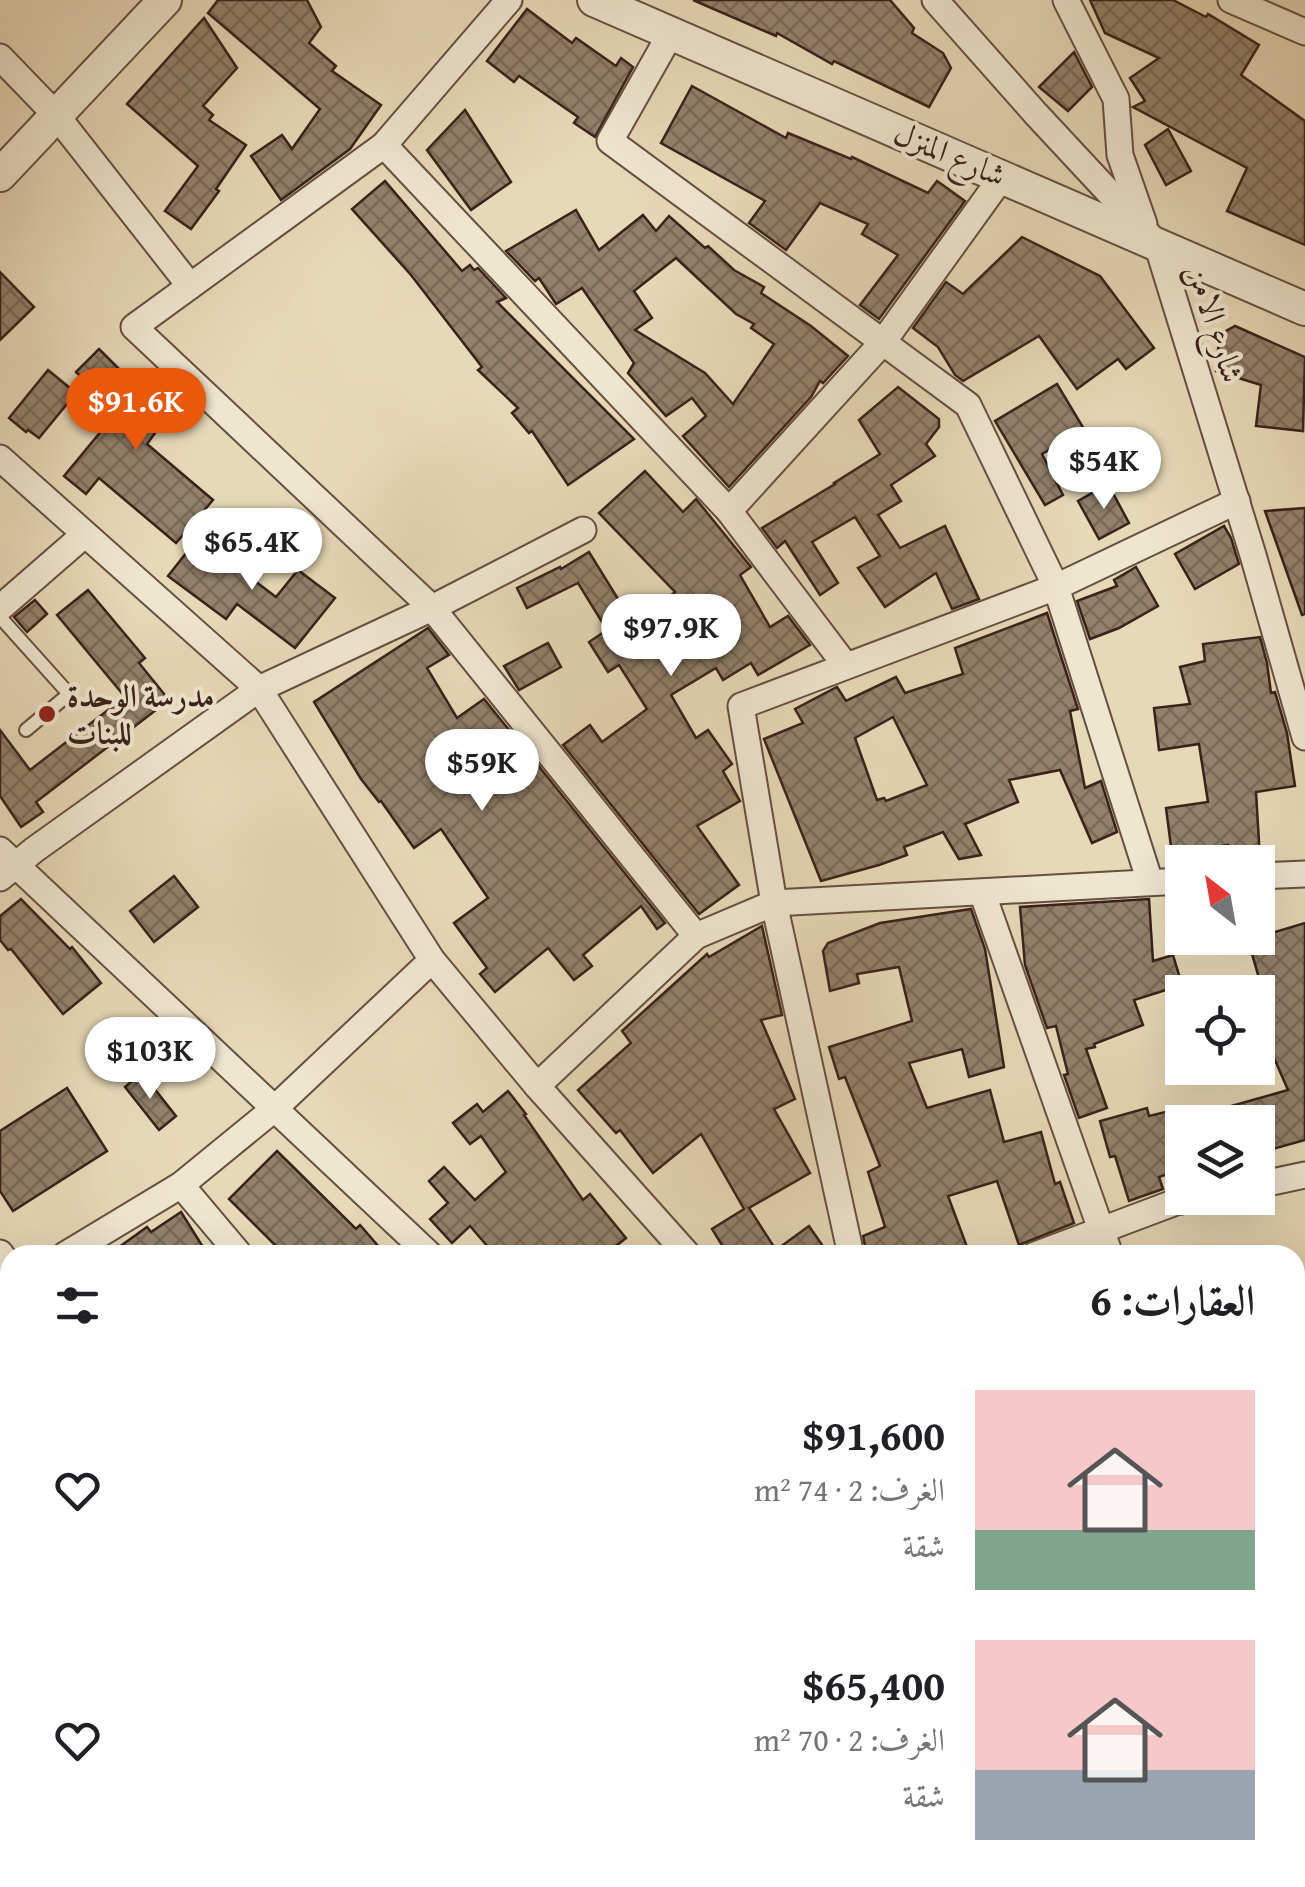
<!DOCTYPE html>
<html lang="ar">
<head>
<meta charset="utf-8">
<style>
  :root { --surface:#fff; --page:#f6f6f6; --text:#202124; --muted:#757577; --accent:#ea580c }
  body { margin:0; font-family:"Gentium Book Plus",Amiri,serif; background:var(--page); color:var(--text); direction:rtl; height:100vh; display:flex; flex-direction:column; font-size:38px; white-space:nowrap }
  * { box-sizing:border-box; margin:0 }
  p { font-size:32px; color:var(--muted) }
  .icon { flex:none; width:55px; height:55px; fill:none; stroke:currentColor; stroke-width:2; stroke-linecap:round; stroke-linejoin:round }
  .map { position:relative; flex:1; overflow:hidden; direction:ltr }
  .side { position:absolute; left:0px; top:1245px; width:1305px; height:642px; display:flex; flex-direction:column; background:var(--surface); border-radius:30px 30px 0 0; box-shadow:0 10px 40px #0002; direction:rtl }
  .side>* { flex:none }
  .needle { width:65px; rotate:329deg }
  .fabs { position:absolute; left:1165px; top:845px; display:grid; gap:20px }
  .fabs a { display:grid; place-items:center; width:110px; height:110px; border-radius:0px; background:var(--surface); box-shadow:0 10px 40px #0002; font-size:50px }
  .price { position:absolute; translate:-50% -85px; padding:0 22px; border-radius:35px; background:#fff; color:#222; font-size:32px; line-height:65px; filter:drop-shadow(0 2px 5px #0008) }
  .price::after { content:''; position:absolute; left:50%; top:60px; width:30px; height:22px; margin-left:-15px; background:inherit; clip-path:polygon(0 0,100% 0,50% 100%) }
  .price.current { background:var(--accent); color:#fff }
  ul { padding:0; list-style:none }
  li { display:flex; align-items:center; gap:30px; height:250px; padding:0 50px }
  li span { display:grid; place-items:center; flex:none; width:280px; height:200px; border-radius:0px; color:#555 }
  li>.icon { margin-inline-start:auto }
  span .icon { width:120px; height:120px; fill:#fffc; stroke-width:1 }
  li b { font-size:42px }
  h2 { display:flex; justify-content:space-between; align-items:center; height:120px; padding:0 50px; font-size:42px }
  .map>svg:first-child { display:block }
  .building { fill:url(#building-cross-hatch); stroke:#382219; stroke-width:2.5; fill-rule:evenodd }
  .lines { fill:none; stroke-linecap:round; stroke-linejoin:round }
  .service-casing { stroke:#645040; stroke-width:16 }
  .minor-casing { stroke:#645040; stroke-width:29 }
  .tertiary-casing { stroke:#645040; stroke-width:36 }
  .service { stroke:#efe6d0; stroke-width:12 }
  .minor { stroke:#efe6d0; stroke-width:25 }
  .tertiary { stroke:#efe6d0; stroke-width:32 }
  .poi-dot { fill:#8f2418; stroke:#efe6d0; stroke-width:4 }
  .labels { text-anchor:middle; stroke-width:8; stroke-linejoin:round; paint-order:stroke }
  .street-label { font-size:32px; fill:#382219; stroke:#efe6d0 }
  .poi-label { font-size:32px; font-weight:bold; fill:#382219; stroke:#efe6d0; text-anchor:start }
</style>
</head>
<body>
<div class="map">
<svg width="1305" height="1887" viewBox="0 0 1305 1887">
  <defs>
    <pattern id="building-cross-hatch" width="8" height="8" patternUnits="userSpaceOnUse" patternTransform="scale(2.5)"><rect width="8" height="8" fill="#93816b"/><path d="M0 0l8 8M0 8l8-8" fill="none" stroke="#796957"/></pattern>
  </defs>
  <rect width="100%" height="100%" fill="#e7d8b7"/>
  <filter id="stains"><feTurbulence type="fractalNoise" baseFrequency=".002" numOctaves="4"/><feColorMatrix values="0 0 0 0 .2 0 0 0 0 .09 0 0 0 0 .02 0 0 0 .5 -.17"/></filter>
  <radialGradient id="worn" r=".72"><stop offset=".6" stop-color="#630" stop-opacity="0"/><stop offset="1" stop-color="#630" stop-opacity=".3"/></radialGradient>
  <g class="building">
    <path d="M 218,0 L 307,0 L 321,27 L 309,43 L 336,66 L 332,71 L 381,105 L 350,149 L 281,200 L 251,156 L 282,135 L 292,149 L 320,109 L 208,13 Z"/>
    <path d="M 693,0 L 890,0 L 914,28 L 912,33 L 943,53 L 951,68 L 929,107 L 834,61 L 832,64 L 777,33 L 776,36 Z"/>
    <path d="M 1090,0 L 1173,0 L 1206,17 L 1208,14 L 1259,45 L 1241,75 L 1305,121 L 1305,245 L 1227,211 L 1247,168 L 1133,107 L 1145,101 L 1130,78 L 1159,58 L 1105,33 Z"/>
    <path d="M 527,9 L 572,43 L 576,38 L 616,66 L 621,58 L 633,67 L 595,137 L 574,123 L 578,117 L 519,76 L 514,82 L 487,61 Z"/>
    <path d="M 204,18 L 237,68 L 203,106 L 213,115 L 209,120 L 246,145 L 216,189 L 219,191 L 191,229 L 165,211 L 198,166 L 127,104 Z"/>
    <path d="M 1074,52 L 1092,87 L 1068,111 L 1039,87 Z"/>
    <path d="M 692,86 L 786,138 L 788,133 L 851,159 L 852,157 L 928,193 L 937,181 L 965,201 L 879,319 L 860,305 L 898,255 L 862,234 L 868,224 L 820,203 L 786,250 L 749,223 L 765,201 L 661,143 Z"/>
    <path d="M 465,110 L 511,182 L 471,210 L 427,150 Z"/>
    <path d="M 1168,129 L 1191,171 L 1166,185 L 1145,145 Z"/>
    <path d="M 385,181 L 462,271 L 470,265 L 474,270 L 478,268 L 506,298 L 497,302 L 634,439 L 568,485 L 532,431 L 529,433 L 512,413 L 518,408 L 478,370 L 482,367 L 411,275 L 352,209 Z"/>
    <path d="M 576,210 L 599,250 L 643,215 L 656,231 L 669,216 L 705,248 L 708,246 L 734,270 L 764,287 L 761,293 L 811,326 L 848,356 L 823,383 L 820,381 L 811,397 L 729,487 L 683,436 L 706,416 L 692,398 L 666,416 L 628,373 L 634,363 L 582,288 L 556,304 L 539,278 L 535,281 L 506,251 ZM 676,258 L 736,314 L 754,324 L 751,328 L 774,344 L 733,404 L 705,373 L 635,330 L 652,318 L 634,291 Z"/>
    <path d="M 1022,237 L 1100,276 L 1154,348 L 1126,369 L 1118,359 L 1077,389 L 1039,336 L 963,381 L 955,375 L 938,347 L 913,328 L 946,282 L 963,294 Z"/>
    <path d="M 0,272 L 34,307 L 0,340 Z"/>
    <path d="M 1235,326 L 1305,357 L 1303,431 L 1256,426 L 1261,385 L 1216,371 L 1219,340 L 1226,331 Z"/>
    <path d="M 99,349 L 136,386 L 139,382 L 174,407 L 147,444 L 213,500 L 176,543 L 99,478 L 86,494 L 64,476 L 117,412 L 76,372 Z"/>
    <path d="M 48,370 L 76,393 L 39,438 L 28,430 L 26,432 L 9,418 Z"/>
    <path d="M 1057,384 L 1084,429 L 1042,454 L 1063,495 L 1045,505 L 995,421 Z"/>
    <path d="M 898,387 L 939,419 L 939,427 L 926,444 L 935,456 L 891,485 L 901,501 L 878,515 L 900,548 L 945,526 L 979,599 L 952,609 L 936,573 L 885,607 L 858,568 L 880,556 L 855,517 L 812,542 L 838,583 L 820,595 L 785,541 L 777,548 L 762,528 L 835,484 L 834,483 L 880,454 L 859,420 Z"/>
    <path d="M 645,471 L 683,512 L 696,499 L 751,567 L 740,575 L 770,627 L 788,616 L 810,645 L 758,675 L 751,663 L 723,680 L 716,668 L 671,695 L 696,738 L 708,730 L 732,764 L 723,771 L 740,801 L 697,826 L 739,885 L 699,914 L 563,745 L 590,725 L 602,742 L 647,709 L 619,665 L 608,672 L 589,642 L 607,630 L 578,583 L 527,608 L 517,588 L 560,567 L 561,569 L 589,552 L 623,607 L 625,606 L 637,625 L 675,592 L 599,513 Z"/>
    <path d="M 1108,484 L 1129,523 L 1099,539 L 1078,501 Z"/>
    <path d="M 1305,508 L 1305,614 L 1302,615 L 1265,511 Z"/>
    <path d="M 1224,526 L 1231,538 L 1239,564 L 1195,589 L 1175,554 Z"/>
    <path d="M 198,538 L 276,597 L 298,570 L 335,598 L 295,648 L 237,604 L 226,619 L 168,576 Z"/>
    <path d="M 1136,567 L 1158,606 L 1119,628 L 1090,639 L 1077,601 L 1117,586 L 1114,580 Z"/>
    <path d="M 88,590 L 145,658 L 139,663 L 169,700 L 36,802 L 43,812 L 21,827 L 0,796 L 0,730 L 30,770 L 125,697 L 57,615 Z"/>
    <path d="M 35,600 L 47,614 L 27,632 L 14,617 Z"/>
    <path d="M 1047,613 L 1078,709 L 1070,711 L 1085,788 L 1101,781 L 1117,832 L 1092,843 L 1060,770 L 1009,780 L 1018,802 L 965,824 L 981,855 L 959,859 L 943,832 L 904,847 L 907,855 L 879,865 L 821,881 L 764,739 L 803,723 L 795,709 L 837,687 L 846,701 L 896,677 L 905,693 L 963,674 L 955,648 ZM 893,717 L 927,785 L 886,801 L 884,798 L 877,800 L 855,738 Z"/>
    <path d="M 428,628 L 449,655 L 427,668 L 457,718 L 484,699 L 518,741 L 533,768 L 537,764 L 665,923 L 657,929 L 641,906 L 583,955 L 592,966 L 574,980 L 548,948 L 495,992 L 480,974 L 487,968 L 454,923 L 488,898 L 441,829 L 414,848 L 381,801 L 379,802 L 361,779 L 314,702 Z"/>
    <path d="M 1260,637 L 1267,663 L 1271,693 L 1275,692 L 1287,733 L 1295,786 L 1256,792 L 1260,859 L 1229,861 L 1228,845 L 1172,854 L 1166,808 L 1208,802 L 1199,744 L 1159,750 L 1154,708 L 1190,704 L 1180,667 L 1205,661 L 1203,644 Z"/>
    <path d="M 548,643 L 561,667 L 519,690 L 504,666 Z"/>
    <path d="M 174,876 L 198,907 L 154,942 L 130,911 Z"/>
    <path d="M 21,899 L 70,949 L 72,947 L 101,983 L 63,1014 L 11,949 L 8,950 L 0,940 L 0,916 Z"/>
    <path d="M 1149,899 L 1153,961 L 1173,955 L 1182,985 L 1134,1000 L 1143,1025 L 1094,1044 L 1095,1047 L 1086,1049 L 1107,1108 L 1079,1118 L 1064,1075 L 1068,1074 L 1056,1026 L 1047,1028 L 1025,965 L 1020,907 Z"/>
    <path d="M 971,909 L 985,949 L 1004,1067 L 969,1077 L 962,1049 L 909,1063 L 927,1108 L 990,1090 L 1004,1142 L 1041,1132 L 1055,1184 L 1060,1182 L 1074,1223 L 1019,1245 L 997,1181 L 948,1196 L 970,1255 L 867,1255 L 863,1236 L 885,1227 L 868,1172 L 880,1166 L 845,1077 L 839,1079 L 829,1047 L 912,1021 L 899,967 L 857,974 L 859,983 L 830,991 L 823,951 L 828,943 L 880,923 Z"/>
    <path d="M 1305,923 L 1305,1140 L 1258,1153 L 1258,1122 L 1197,1122 L 1196,1116 L 1288,1090 L 1258,1021 L 1270,1016 L 1248,940 Z"/>
    <path d="M 762,926 L 782,1015 L 761,1020 L 795,1099 L 774,1109 L 810,1173 L 749,1208 L 776,1250 L 809,1226 L 829,1255 L 728,1255 L 712,1229 L 744,1209 L 701,1134 L 653,1173 L 620,1130 L 616,1133 L 578,1090 L 631,1043 L 622,1031 L 707,954 L 709,957 Z"/>
    <path d="M 142,1073 L 176,1116 L 159,1130 L 125,1087 Z"/>
    <path d="M 67,1088 L 107,1151 L 13,1211 L 0,1191 L 0,1131 Z"/>
    <path d="M 508,1091 L 526,1114 L 524,1115 L 583,1200 L 590,1194 L 626,1238 L 605,1255 L 495,1255 L 470,1226 L 452,1243 L 430,1219 L 448,1203 L 429,1181 L 444,1167 L 475,1200 L 506,1172 L 481,1136 L 470,1144 L 453,1123 L 477,1104 L 483,1112 Z"/>
    <path d="M 1147,1108 L 1149,1116 L 1182,1108 L 1182,1143 L 1171,1146 L 1179,1170 L 1159,1177 L 1163,1189 L 1129,1201 L 1115,1156 L 1110,1157 L 1100,1121 Z"/>
    <path d="M 277,1151 L 356,1229 L 360,1225 L 386,1255 L 285,1255 L 229,1199 Z"/>
    <path d="M 181,1212 L 208,1255 L 108,1255 L 147,1227 L 151,1232 Z"/>
  </g>
  <g class="lines">
    <g class="service-casing">
      <path id="service" d="M 0,617 L 69,694 L 26,730"/>
    </g>
    <g class="minor-casing">
      <g id="minor">
        <path d="M 509,0 L 384,145 L 729,511 L 846,666"/>
        <path d="M 935,0 L 1036,114 L 1157,244 L 1253,555 L 1305,737"/>
        <path d="M 1066,0 L 1116,99 L 1120,155 L 1144,224"/>
        <path d="M 1231,0 L 1305,32"/>
        <path d="M 671,33 L 610,141 L 968,405 L 1056,587 L 741,706 L 774,903 L 851,1255"/>
        <path d="M 0,57 L 56,115 L 190,286"/>
        <path d="M 384,145 L 134,327 L 432,608 L 696,936"/>
        <path d="M 0,458 L 259,689 L 432,960 L 537,1086 L 688,1255"/>
        <path d="M 729,511 L 883,342 L 1002,177"/>
        <path d="M 0,608 L 84,535"/>
        <path d="M 0,850 L 430,1255"/>
        <path d="M 1258,876 L 1305,874"/>
        <path d="M 0,878 L 34,850 L 259,689 L 432,608 L 583,530"/>
        <path d="M 1150,882 L 1056,587 L 1237,501"/>
        <path d="M 982,892 L 1110,1255"/>
        <path d="M 537,1086 L 696,936 L 774,903 L 1182,881"/>
        <path d="M 181,1185 L 240,1255"/>
        <path d="M 1258,1185 L 1305,1175"/>
        <path d="M 0,1253 L 10,1267"/>
        <path d="M 65,1255 L 181,1185 L 274,1109 L 432,960"/>
        <path d="M 1035,1255 L 1176,1202 L 1198,1198"/>
        <path d="M 0,1296 L 10,1289"/>
        <path d="M 1295,1418 L 1305,1423"/>
        <path d="M 1295,1645 L 1305,1647"/>
        <path d="M 0,1701 L 10,1694"/>
        <path d="M 1295,1811 L 1305,1803"/>
        <path d="M 658,1878 L 667,1887"/>
        <path d="M 873,1878 L 879,1887"/>
        <path d="M 1096,1878 L 1101,1887"/>
        <path d="M 717,1887 L 728,1878"/>
        <path d="M 1199,1887 L 1214,1878"/>
      </g>
    </g>
    <g class="tertiary-casing">
      <g id="tertiary">
        <path d="M 594,0 L 1305,309"/>
        <path d="M 0,175 L 165,0"/>
        <path d="M 0,1749 L 10,1761"/>
        <path d="M 0,1796 L 10,1807"/>
        <path d="M 70,1878 L 79,1887"/>
        <path d="M 112,1878 L 120,1887"/>
      </g>
    </g>
    <use href="#service" class="service"/>
    <use href="#minor" class="minor"/>
    <use href="#tertiary" class="tertiary"/>
  </g>
  <circle class="poi-dot" cx="47" cy="714" r="10"/>
  <g class="labels">
    <g class="street-label">
      <text transform="translate(950 154) rotate(23)" y="11">شارع المنزل</text>
      <text transform="translate(1216 323) rotate(73)" y="11">شارع الامن</text>
    </g>
    <g class="poi-label">
      <text x="67" y="707">مدرسة الوحدة<tspan x="67" dy="37">للبنات</tspan></text>
    </g>
  </g>
  <rect width="100%" height="100%" filter="url(#stains)"/>
  <rect width="100%" height="100%" fill="url(#worn)"/>
</svg>
<div class="fabs">
<a><svg class="needle" viewBox="-14 -14 28 28"><path d="M0-13l5 13h-10z" fill="#e53935"/><path d="M0 13l5-13h-10z" fill="#757577"/></svg></a>
<a><svg class="icon" aria-label="locate" viewBox="0 0 24 24"><circle cx="12" cy="12" r="6"/><path d="M12 2v4M12 18v4M2 12h4M18 12h4"/></svg></a>
<a><svg class="icon" aria-label="layers" viewBox="0 0 24 24"><path d="M12 4l9 5-9 5-9-5zM3 14l9 5 9-5"/></svg></a>
</div>
<b class="price current" style="left:136px;top:453px">$91.6K</b>
<b class="price" style="left:1104px;top:512px">$54K</b>
<b class="price" style="left:252px;top:593px">$65.4K</b>
<b class="price" style="left:671px;top:679px">$97.9K</b>
<b class="price" style="left:482px;top:814px">$59K</b>
<b class="price" style="left:150px;top:1102px">$103K</b>
<section class="side">
<h2>العقارات: 6<svg class="icon" aria-label="filters" viewBox="0 0 24 24"><path d="M4 7h16M4 17h16"/><circle cx="9" cy="7" r="2"/><circle cx="15" cy="17" r="2"/></svg></h2>
<ul>
<li><span style="background:linear-gradient(#f6c9c9 70%,#7fa58c 0)"><svg class="icon" aria-label="home" viewBox="0 0 24 24"><path d="M3 11l9-7 9 7M6 9v11h12V9"/></svg></span><div><b>$91,600</b><p>الغرف: 2 · 74 m²</p><p>شقة</p></div><svg class="icon" aria-label="heart" viewBox="0 0 24 24"><path d="M12 20l-8-8c-3-5 5-10 8-4 3-6 11-1 8 4z"/></svg></li>
<li><span style="background:linear-gradient(#f6c9c9 65%,#9aa5b1 0)"><svg class="icon" aria-label="home" viewBox="0 0 24 24"><path d="M3 11l9-7 9 7M6 9v11h12V9"/></svg></span><div><b>$65,400</b><p>الغرف: 2 · 70 m²</p><p>شقة</p></div><svg class="icon" aria-label="heart" viewBox="0 0 24 24"><path d="M12 20l-8-8c-3-5 5-10 8-4 3-6 11-1 8 4z"/></svg></li>
</ul>
</section>
</div>
</body>
</html>
